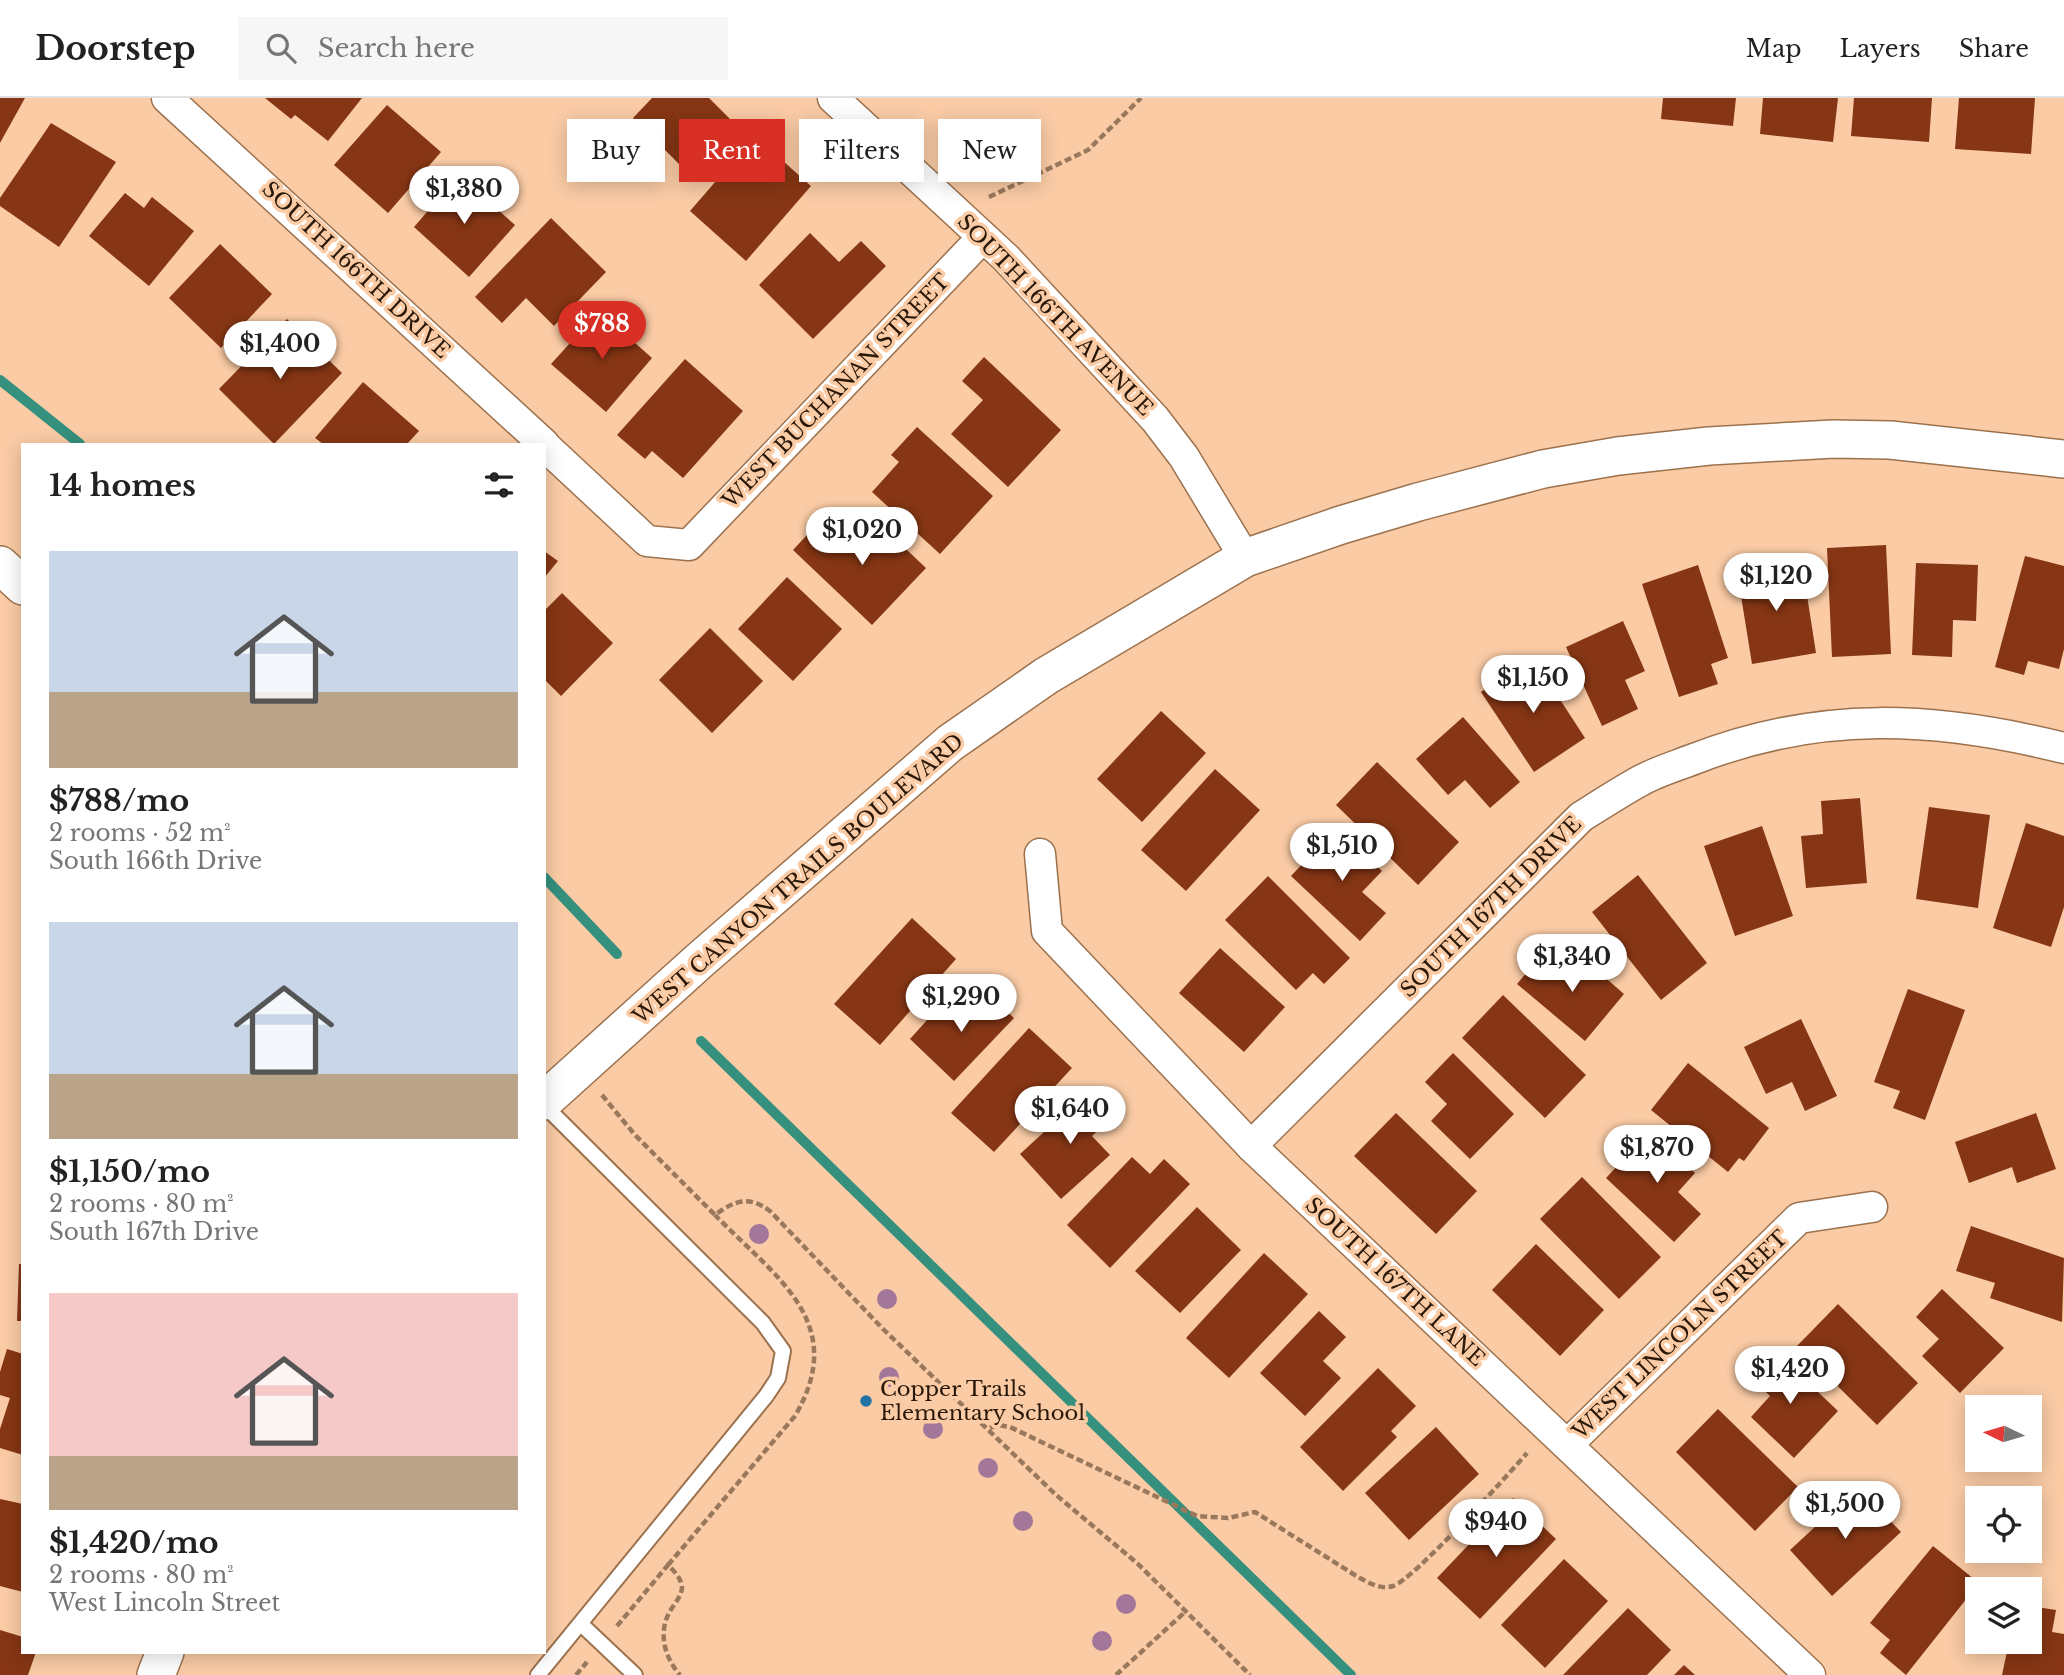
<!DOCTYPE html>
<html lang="en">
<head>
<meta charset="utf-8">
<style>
  :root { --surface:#fff; --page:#f6f6f6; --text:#222; --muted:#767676; --line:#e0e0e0; --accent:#d93025 }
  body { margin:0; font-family:"Libre Baskerville",serif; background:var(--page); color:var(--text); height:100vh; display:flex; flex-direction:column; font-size:26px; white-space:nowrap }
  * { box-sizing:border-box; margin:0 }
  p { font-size:23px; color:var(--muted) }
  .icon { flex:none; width:38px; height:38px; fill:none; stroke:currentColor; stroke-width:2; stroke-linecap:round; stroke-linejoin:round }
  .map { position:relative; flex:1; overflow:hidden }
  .panel { position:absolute; left:21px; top:345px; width:525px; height:1211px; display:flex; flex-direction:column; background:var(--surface); border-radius:0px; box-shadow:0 4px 18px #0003 }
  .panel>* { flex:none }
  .guide { position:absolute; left:567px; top:21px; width:665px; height:63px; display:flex; gap:14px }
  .needle { width:46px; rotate:275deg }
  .buttons { position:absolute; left:1965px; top:1297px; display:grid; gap:14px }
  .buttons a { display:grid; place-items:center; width:77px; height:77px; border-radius:0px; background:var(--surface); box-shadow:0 4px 18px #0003; font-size:35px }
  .price { position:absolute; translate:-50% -60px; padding:0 16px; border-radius:24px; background:#fff; color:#222; font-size:23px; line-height:46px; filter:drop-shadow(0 2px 4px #0008) }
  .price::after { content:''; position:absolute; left:50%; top:42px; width:21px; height:16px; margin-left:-10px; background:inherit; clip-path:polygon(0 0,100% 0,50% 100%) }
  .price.active { background:var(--accent); color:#fff }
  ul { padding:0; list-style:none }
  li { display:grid; align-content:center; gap:14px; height:371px; padding:0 28px }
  li span { display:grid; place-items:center; height:217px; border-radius:0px; color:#555 }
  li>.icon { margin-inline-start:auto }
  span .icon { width:126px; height:126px; fill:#fffc; stroke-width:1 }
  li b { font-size:30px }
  h2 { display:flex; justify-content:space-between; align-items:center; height:84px; padding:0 28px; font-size:30px }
  .pill { padding:0 24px; border-radius:0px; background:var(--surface); box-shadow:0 4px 18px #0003; font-size:24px; line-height:63px }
  .pill.active { background:var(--accent); color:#fff }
  header { display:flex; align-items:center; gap:42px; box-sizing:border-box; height:98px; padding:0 35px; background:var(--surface); border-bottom:2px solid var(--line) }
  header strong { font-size:33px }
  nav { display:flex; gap:38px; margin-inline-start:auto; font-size:24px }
  .search { width:490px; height:63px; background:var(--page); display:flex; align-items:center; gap:18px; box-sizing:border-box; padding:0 24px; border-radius:0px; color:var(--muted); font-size:26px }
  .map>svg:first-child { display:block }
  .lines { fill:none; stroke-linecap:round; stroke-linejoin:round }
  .stream { stroke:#35907e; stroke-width:10 }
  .building { fill:#863614 }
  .service-casing { stroke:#9c724e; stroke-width:18 }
  .minor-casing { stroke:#9c724e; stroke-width:33 }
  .tertiary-casing { stroke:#9c724e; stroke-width:40 }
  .path { stroke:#99785c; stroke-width:4.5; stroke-dasharray:7 3.5; stroke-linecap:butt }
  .service { stroke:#fff; stroke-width:14 }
  .minor { stroke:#fff; stroke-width:30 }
  .tertiary { stroke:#fff; stroke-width:37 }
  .tree { fill:#a37799 }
  .poi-dot { fill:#2272a3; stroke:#facba5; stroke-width:2.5 }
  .labels { text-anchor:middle; stroke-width:7; stroke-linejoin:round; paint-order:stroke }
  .street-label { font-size:21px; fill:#291809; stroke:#facba5 }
  .poi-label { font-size:21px; fill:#291809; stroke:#facba5; text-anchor:start }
</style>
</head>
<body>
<header>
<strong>Doorstep</strong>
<div class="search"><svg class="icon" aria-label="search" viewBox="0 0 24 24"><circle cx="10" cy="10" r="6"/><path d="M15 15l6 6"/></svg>Search here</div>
<nav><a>Map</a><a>Layers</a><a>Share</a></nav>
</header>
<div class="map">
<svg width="2064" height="1577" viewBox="0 0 2064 1577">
  <rect width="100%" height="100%" fill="#facba5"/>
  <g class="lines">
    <g class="stream">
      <path d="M 0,282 L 80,346"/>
      <path d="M 544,779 L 617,856"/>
      <path d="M 701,943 L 1351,1577"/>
    </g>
  </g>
  <g class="building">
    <path d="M 0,0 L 25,0 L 0,45 Z"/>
    <path d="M 265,0 L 362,0 L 328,43 L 295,17 L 291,21 Z"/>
    <path d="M 652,0 L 709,0 L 731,22 L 684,71 L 633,20 Z"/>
    <path d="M 1663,0 L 1736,0 L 1733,28 L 1661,21 Z"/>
    <path d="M 1763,0 L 1838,0 L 1833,44 L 1760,36 Z"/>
    <path d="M 1854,0 L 1932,0 L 1929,44 L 1851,38 Z"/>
    <path d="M 1959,0 L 2035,0 L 2031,56 L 1955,51 Z"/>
    <path d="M 387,7 L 441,54 L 388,115 L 334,67 Z"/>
    <path d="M 51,25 L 116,64 L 59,149 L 0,108 L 0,100 Z"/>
    <path d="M 755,38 L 811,88 L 746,163 L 690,113 Z"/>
    <path d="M 459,77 L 515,127 L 469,179 L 414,129 Z"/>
    <path d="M 125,95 L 144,110 L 152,99 L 194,133 L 149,188 L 89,138 Z"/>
    <path d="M 551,120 L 606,174 L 554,228 L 526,200 L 502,225 L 475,199 Z"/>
    <path d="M 810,135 L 839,164 L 861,143 L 886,168 L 813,241 L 759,187 Z"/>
    <path d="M 220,146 L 272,196 L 221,250 L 169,200 Z"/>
    <path d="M 599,213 L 652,260 L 606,314 L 551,266 Z"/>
    <path d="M 287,221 L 342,275 L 274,346 L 219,291 Z"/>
    <path d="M 984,259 L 1061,332 L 1008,389 L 951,336 L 983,302 L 962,283 Z"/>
    <path d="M 685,261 L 743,313 L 683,380 L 652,353 L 645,361 L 617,337 Z"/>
    <path d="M 363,284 L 419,333 L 407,346 L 323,346 L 315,340 Z"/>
    <path d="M 917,329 L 993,398 L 940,456 L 872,394 L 899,364 L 891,357 Z"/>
    <path d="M 873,420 L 926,470 L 872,527 L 793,452 L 820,423 L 846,448 Z"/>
    <path d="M 1886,447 L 1891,556 L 1832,559 L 1827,450 Z"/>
    <path d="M 544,453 L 558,463 L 544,480 Z"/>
    <path d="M 2025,458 L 2064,468 L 2064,551 L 2059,571 L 2028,563 L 2024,577 L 1995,569 Z"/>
    <path d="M 1798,463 L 1802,492 L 1806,491 L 1816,555 L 1752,566 L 1737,473 Z"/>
    <path d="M 1916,465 L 1978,467 L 1976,523 L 1953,522 L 1952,559 L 1912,557 Z"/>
    <path d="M 1698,467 L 1728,560 L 1711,566 L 1718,586 L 1679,599 L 1642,486 Z"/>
    <path d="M 787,479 L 842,531 L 793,583 L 738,531 Z"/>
    <path d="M 562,495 L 613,545 L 561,598 L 544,581 L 544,513 Z"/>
    <path d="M 1623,523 L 1645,573 L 1625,582 L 1638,611 L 1602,628 L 1566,549 Z"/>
    <path d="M 710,530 L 763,583 L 712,635 L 659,582 Z"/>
    <path d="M 1533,560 L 1585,640 L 1534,674 L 1481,594 Z"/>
    <path d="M 1161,613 L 1206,655 L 1142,724 L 1097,681 Z"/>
    <path d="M 1463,619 L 1520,684 L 1490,710 L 1465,682 L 1448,697 L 1416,661 Z"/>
    <path d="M 1377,664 L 1459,744 L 1418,787 L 1336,707 Z"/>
    <path d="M 1215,671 L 1260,712 L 1186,793 L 1141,752 Z"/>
    <path d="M 1860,700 L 1867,785 L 1806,790 L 1801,738 L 1823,736 L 1821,703 Z"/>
    <path d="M 1929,709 L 1990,717 L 1978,810 L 1916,801 Z"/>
    <path d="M 2026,725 L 2064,738 L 2064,809 L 2051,849 L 1993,830 Z"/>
    <path d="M 1762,728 L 1793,818 L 1735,838 L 1704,748 Z"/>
    <path d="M 1336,730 L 1382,773 L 1362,794 L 1386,815 L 1360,843 L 1291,778 Z"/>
    <path d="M 1638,777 L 1707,865 L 1661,902 L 1592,814 Z"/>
    <path d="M 1268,778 L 1350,860 L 1324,886 L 1313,875 L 1296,892 L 1225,822 Z"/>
    <path d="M 912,820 L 956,861 L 880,947 L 834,906 Z"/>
    <path d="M 1220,850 L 1285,909 L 1244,954 L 1179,895 Z"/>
    <path d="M 1543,855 L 1571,879 L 1585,862 L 1624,896 L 1585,943 L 1517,886 Z"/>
    <path d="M 1908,891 L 1965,912 L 1925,1022 L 1893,1010 L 1900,993 L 1874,984 Z"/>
    <path d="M 986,894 L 1014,920 L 954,983 L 910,941 L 946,901 L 964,918 Z"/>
    <path d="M 1503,897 L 1586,977 L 1545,1020 L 1462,940 Z"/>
    <path d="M 1801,921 L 1837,998 L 1805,1013 L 1792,984 L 1766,996 L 1744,949 Z"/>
    <path d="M 1029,930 L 1072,970 L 994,1054 L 951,1015 Z"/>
    <path d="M 1453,955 L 1514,1016 L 1470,1061 L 1431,1023 L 1447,1006 L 1425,984 Z"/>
    <path d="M 1688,965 L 1769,1030 L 1744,1063 L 1739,1060 L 1728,1074 L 1651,1012 Z"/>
    <path d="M 1090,992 L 1113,1018 L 1092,1038 L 1110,1057 L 1061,1101 L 1020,1056 Z"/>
    <path d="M 1396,1015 L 1477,1093 L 1436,1136 L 1354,1058 Z"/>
    <path d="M 2036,1015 L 2056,1071 L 2017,1085 L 2012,1069 L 1969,1085 L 1955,1044 Z"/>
    <path d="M 1650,1033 L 1695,1075 L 1678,1094 L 1701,1116 L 1674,1144 L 1606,1080 Z"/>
    <path d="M 1132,1059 L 1150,1076 L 1164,1061 L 1190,1086 L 1110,1170 L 1067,1127 Z"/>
    <path d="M 1582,1079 L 1661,1159 L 1619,1201 L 1540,1121 Z"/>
    <path d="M 1197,1109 L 1241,1152 L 1180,1215 L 1135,1173 Z"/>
    <path d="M 1971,1128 L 2064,1160 L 2062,1224 L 1990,1200 L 1995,1185 L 1956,1173 Z"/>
    <path d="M 1536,1146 L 1604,1212 L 1560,1258 L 1492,1192 Z"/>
    <path d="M 1264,1155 L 1308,1196 L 1229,1280 L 1186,1240 Z"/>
    <path d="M 19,1166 L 23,1166 L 23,1223 L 17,1223 Z"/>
    <path d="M 1942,1191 L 2004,1250 L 1960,1295 L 1922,1258 L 1939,1241 L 1916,1219 Z"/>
    <path d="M 1838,1206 L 1918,1285 L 1877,1327 L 1797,1248 Z"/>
    <path d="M 1319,1213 L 1346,1239 L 1323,1263 L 1341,1280 L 1305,1318 L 1260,1275 Z"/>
    <path d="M 7,1251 L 23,1256 L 23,1357 L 0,1350 L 0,1331 L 10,1300 L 0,1297 L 0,1274 Z"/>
    <path d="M 1776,1254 L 1838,1313 L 1794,1360 L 1751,1319 L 1770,1298 L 1751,1280 Z"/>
    <path d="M 1378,1270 L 1416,1308 L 1391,1333 L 1397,1339 L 1343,1393 L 1300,1349 Z"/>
    <path d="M 1718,1311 L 1798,1389 L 1755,1433 L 1676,1354 Z"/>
    <path d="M 1436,1329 L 1479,1376 L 1409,1442 L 1365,1395 Z"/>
    <path d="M 1858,1389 L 1901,1434 L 1832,1498 L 1790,1452 Z"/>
    <path d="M 1513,1400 L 1556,1441 L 1480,1521 L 1437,1480 Z"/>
    <path d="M 0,1401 L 23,1406 L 23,1494 L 0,1488 Z"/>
    <path d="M 1933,1448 L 1979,1485 L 1906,1577 L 1880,1555 L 1890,1542 L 1870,1525 Z"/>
    <path d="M 1564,1461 L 1608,1503 L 1545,1570 L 1501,1527 Z"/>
    <path d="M 2030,1508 L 2056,1512 L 2052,1534 L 2064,1536 L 2064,1577 L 2002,1577 L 2009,1544 L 2030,1544 Z"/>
    <path d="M 1628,1510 L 1671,1552 L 1647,1577 L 1563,1577 Z"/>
    <path d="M 0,1532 L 23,1539 L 23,1554 L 36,1554 L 28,1577 L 0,1577 Z"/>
    <path d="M 1684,1567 L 1695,1577 L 1674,1577 Z"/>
  </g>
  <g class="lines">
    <g class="service-casing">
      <g id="service">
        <path d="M 581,1526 L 635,1577"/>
        <path d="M 538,1577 L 766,1298 L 778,1280 L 783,1253 L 763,1225 L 544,1007"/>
      </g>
    </g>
    <g class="minor-casing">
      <g id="minor">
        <path d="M 167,0 L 544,346"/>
        <path d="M 833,0 L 1006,160 L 1155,321 L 1184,359 L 1245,460"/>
        <path d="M 544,347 L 647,443 L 689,447 L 983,139"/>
        <path d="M 1040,756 L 1047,833 L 1251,1048 L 1810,1577"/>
        <path d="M 1251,1048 L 1581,719 C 1600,707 1620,694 1640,683 C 1656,674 1676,668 1694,661 C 1820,612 1935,618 2064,650"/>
        <path d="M 1568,1346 L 1799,1120 L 1872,1109"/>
      </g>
    </g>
    <g class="tertiary-casing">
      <g id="tertiary">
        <path d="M 0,467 L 23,488"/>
        <path d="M 544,1003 L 699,863 L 950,645 L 1046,578 L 1245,460 L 1341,427 L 1418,404 L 1543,371 L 1618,358 L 1709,348 L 1833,341 L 1890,342 L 2064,361"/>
        <path d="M 156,1577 L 165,1554"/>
      </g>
    </g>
    <g class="path">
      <path d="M 989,99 L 1088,52 L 1141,0"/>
      <path d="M 602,997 L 635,1037 L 715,1117 C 735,1102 750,1097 771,1114 L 883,1231 L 1055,1396 L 1138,1466 L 1250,1577"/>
      <path d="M 990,1330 L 998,1327 L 1010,1329 L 1197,1418 L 1228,1420 L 1255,1414 L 1358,1479 C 1369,1485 1381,1492 1393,1488 C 1413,1482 1508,1377 1527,1355"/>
      <path d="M 668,1467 L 795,1318 C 850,1224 775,1179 715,1117"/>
      <path d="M 617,1528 L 668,1467 C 674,1473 682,1481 682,1490 C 681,1500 673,1507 669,1515 C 658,1536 665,1560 680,1577"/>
      <path d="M 576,1577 L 587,1564"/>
      <path d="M 1116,1577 L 1185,1514"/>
    </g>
    <use href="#service" class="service"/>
    <use href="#minor" class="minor"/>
    <use href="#tertiary" class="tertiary"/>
  </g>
  <g class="tree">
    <circle cx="759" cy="1136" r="10"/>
    <circle cx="887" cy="1201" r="10"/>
    <circle cx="889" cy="1279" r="10"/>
    <circle cx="933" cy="1331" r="10"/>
    <circle cx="988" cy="1370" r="10"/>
    <circle cx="1023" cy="1423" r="10"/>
    <circle cx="1126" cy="1506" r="10"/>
    <circle cx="1102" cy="1543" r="10"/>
  </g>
  <circle class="poi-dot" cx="866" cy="1303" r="7"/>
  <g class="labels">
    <g class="street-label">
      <text transform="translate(356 172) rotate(43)" y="7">SOUTH 166TH DRIVE</text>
      <text transform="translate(1055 217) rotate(46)" y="7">SOUTH 166TH AVENUE</text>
      <text transform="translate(836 293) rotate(-46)" y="7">WEST BUCHANAN STREET</text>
      <text transform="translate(798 781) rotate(-41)" y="7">WEST CANYON TRAILS BOULEVARD</text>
      <text transform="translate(1491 809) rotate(-45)" y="7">SOUTH 167TH DRIVE</text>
      <text transform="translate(1395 1184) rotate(43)" y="7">SOUTH 167TH LANE</text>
      <text transform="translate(1680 1237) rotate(-44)" y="7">WEST LINCOLN STREET</text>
    </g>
    <g class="poi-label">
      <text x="880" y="1298">Copper Trails<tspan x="880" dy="24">Elementary School</tspan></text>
    </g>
  </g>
</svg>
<div class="buttons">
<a><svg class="needle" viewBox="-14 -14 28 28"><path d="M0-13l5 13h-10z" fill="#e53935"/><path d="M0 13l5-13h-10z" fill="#767676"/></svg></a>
<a><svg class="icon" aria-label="locate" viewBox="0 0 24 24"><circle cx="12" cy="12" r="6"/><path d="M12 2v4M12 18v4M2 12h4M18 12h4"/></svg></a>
<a><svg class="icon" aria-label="layers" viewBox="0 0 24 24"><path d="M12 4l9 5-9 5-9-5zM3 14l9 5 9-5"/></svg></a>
</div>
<b class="price" style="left:464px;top:128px">$1,380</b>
<b class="price active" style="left:602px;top:263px">$788</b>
<b class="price" style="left:280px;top:283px">$1,400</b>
<b class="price" style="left:862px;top:469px">$1,020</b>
<b class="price" style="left:1776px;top:515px">$1,120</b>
<b class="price" style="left:1533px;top:617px">$1,150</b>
<b class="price" style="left:1342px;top:785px">$1,510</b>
<b class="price" style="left:1572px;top:896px">$1,340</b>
<b class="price" style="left:961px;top:936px">$1,290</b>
<b class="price" style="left:1070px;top:1048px">$1,640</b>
<b class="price" style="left:1657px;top:1087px">$1,870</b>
<b class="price" style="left:1790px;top:1308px">$1,420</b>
<b class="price" style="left:1845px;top:1443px">$1,500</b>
<b class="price" style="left:1496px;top:1461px">$940</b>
<div class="guide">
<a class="pill">Buy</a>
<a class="pill active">Rent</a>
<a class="pill">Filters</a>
<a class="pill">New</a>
</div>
<section class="panel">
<h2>14 homes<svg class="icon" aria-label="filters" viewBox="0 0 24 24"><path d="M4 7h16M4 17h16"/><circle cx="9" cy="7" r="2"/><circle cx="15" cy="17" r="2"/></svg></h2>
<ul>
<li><span style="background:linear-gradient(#c9d6e8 65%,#b9a48a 0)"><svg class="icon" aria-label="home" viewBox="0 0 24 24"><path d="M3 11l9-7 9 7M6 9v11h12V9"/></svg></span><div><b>$788/mo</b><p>2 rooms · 52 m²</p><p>South 166th Drive</p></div></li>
<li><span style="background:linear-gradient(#c9d6e8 70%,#b9a48a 0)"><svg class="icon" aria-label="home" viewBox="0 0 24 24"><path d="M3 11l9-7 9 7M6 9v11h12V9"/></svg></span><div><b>$1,150/mo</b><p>2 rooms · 80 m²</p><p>South 167th Drive</p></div></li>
<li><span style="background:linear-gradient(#f6c9c9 75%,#b9a48a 0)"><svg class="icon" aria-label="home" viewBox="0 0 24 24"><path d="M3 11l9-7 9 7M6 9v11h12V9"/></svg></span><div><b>$1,420/mo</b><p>2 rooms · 80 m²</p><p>West Lincoln Street</p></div></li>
</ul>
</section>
</div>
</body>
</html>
